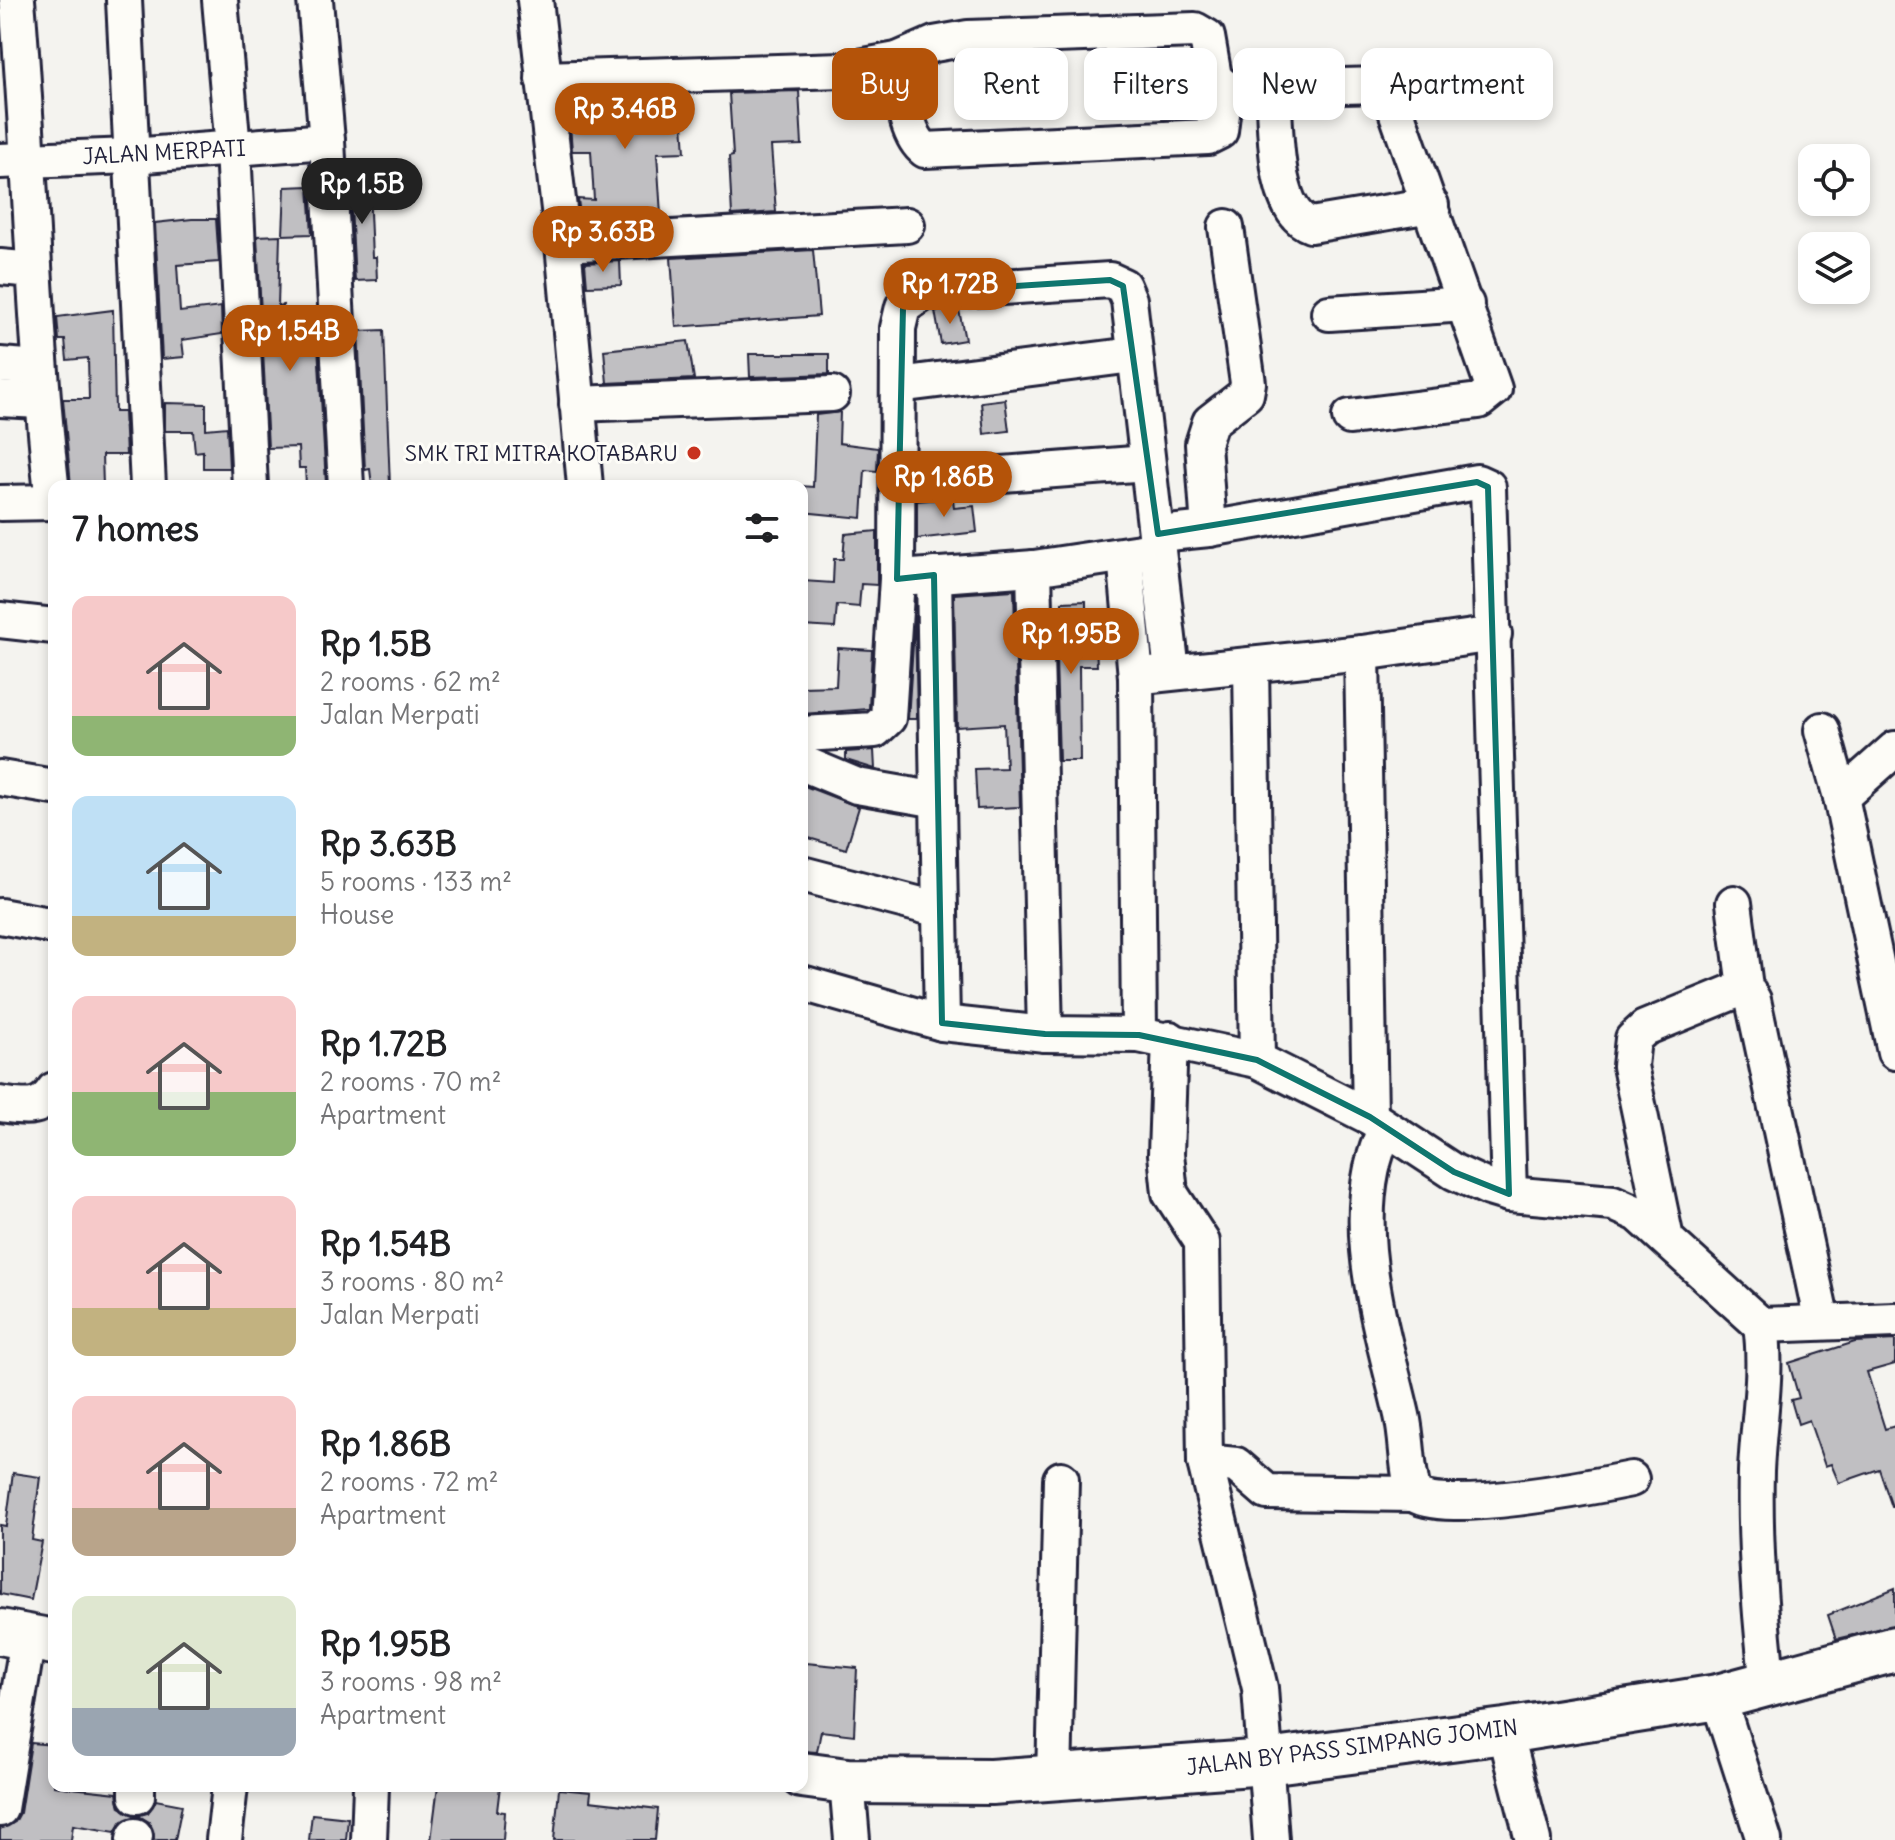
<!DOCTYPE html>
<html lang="en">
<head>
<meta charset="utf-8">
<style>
  :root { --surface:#fff; --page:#f2f2f2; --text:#202124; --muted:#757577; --accent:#b45309 }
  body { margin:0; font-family:Delius,sans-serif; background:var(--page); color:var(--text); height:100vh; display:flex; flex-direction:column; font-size:30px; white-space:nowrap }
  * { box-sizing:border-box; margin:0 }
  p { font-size:26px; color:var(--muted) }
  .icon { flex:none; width:44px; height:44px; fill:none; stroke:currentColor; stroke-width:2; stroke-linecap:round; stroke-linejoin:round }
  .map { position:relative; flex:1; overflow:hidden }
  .sheet { position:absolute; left:48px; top:480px; width:760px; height:1312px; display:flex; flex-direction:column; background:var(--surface); border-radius:16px; box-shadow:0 4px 12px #0003 }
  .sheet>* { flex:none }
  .top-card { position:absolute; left:832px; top:48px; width:760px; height:72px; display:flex; gap:16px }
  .controls { position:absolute; left:1798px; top:144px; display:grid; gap:16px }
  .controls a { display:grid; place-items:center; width:72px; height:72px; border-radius:16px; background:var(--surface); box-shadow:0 4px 12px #0003; font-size:40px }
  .price { position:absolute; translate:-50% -68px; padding:0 18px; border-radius:28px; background:var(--accent); color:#fff; font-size:26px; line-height:52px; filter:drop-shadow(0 2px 4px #0008) }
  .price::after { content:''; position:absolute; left:50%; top:48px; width:24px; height:18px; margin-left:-12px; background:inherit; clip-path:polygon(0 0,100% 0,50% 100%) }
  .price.selected { background:#222; color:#fff }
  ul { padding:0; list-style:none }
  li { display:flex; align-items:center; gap:24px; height:200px; padding:0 24px }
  li span { display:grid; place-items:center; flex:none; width:224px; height:160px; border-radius:16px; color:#555 }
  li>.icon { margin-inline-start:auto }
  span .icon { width:96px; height:96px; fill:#fffc; stroke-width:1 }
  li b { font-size:34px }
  h2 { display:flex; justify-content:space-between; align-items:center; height:96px; padding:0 24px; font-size:34px }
  .chip { padding:0 28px; border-radius:16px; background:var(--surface); box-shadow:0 4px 12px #0003; font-size:28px; line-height:72px }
  .chip.selected { background:var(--accent); color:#fff }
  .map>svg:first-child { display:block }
  .building { fill:#c0bfc2; stroke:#22223b; stroke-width:2 }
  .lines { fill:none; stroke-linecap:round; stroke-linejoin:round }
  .minor-casing { stroke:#22223b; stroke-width:40 }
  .highway-casing { stroke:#22223b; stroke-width:50 }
  .minor { stroke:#fdfcf7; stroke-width:34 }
  .highway { stroke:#fdfcf7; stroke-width:44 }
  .marked { fill:none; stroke:#0f766e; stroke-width:6; stroke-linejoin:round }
  .poi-dot { fill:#c8321e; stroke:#fdfcf7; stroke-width:3 }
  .labels { text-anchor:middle; stroke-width:6; stroke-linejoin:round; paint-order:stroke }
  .street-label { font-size:22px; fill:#22223b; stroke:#fdfcf7 }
  .poi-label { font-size:22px; fill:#22223b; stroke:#fdfcf7; text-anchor:end }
</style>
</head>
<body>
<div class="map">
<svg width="1895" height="1840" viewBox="0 0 1895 1840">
  <rect width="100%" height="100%" fill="#f4f3ef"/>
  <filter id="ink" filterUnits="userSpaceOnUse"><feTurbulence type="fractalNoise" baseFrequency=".0125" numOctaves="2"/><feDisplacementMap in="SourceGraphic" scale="16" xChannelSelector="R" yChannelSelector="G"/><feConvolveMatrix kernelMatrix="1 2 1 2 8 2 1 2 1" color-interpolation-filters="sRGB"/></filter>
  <g filter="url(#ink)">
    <g class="building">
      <path d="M 799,91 L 802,145 L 771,146 L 776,212 L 732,215 L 729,157 L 733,156 L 729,93 Z"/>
      <path d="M 681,95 L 685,152 L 657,153 L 661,215 L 581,223 L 578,199 L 594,200 L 591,151 L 572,151 L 568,98 Z"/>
      <path d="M 368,168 L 372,257 L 376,257 L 377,280 L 355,281 L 349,169 Z"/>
      <path d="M 309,186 L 312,234 L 283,235 L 285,187 Z"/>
      <path d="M 192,219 L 216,219 L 219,262 L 177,265 L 180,312 L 221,307 L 222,334 L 182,340 L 184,357 L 162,359 L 155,223 Z"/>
      <path d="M 280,235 L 278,306 L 283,305 L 284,328 L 317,328 L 326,484 L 306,485 L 305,468 L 299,468 L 298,447 L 268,448 L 257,236 Z"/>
      <path d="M 813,250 L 819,316 L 676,327 L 671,258 Z"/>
      <path d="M 620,261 L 621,285 L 587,286 L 585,263 Z"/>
      <path d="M 113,310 L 115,412 L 124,412 L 126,455 L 102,455 L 103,486 L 71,486 L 63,399 L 89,399 L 88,358 L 67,360 L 65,340 L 59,340 L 57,317 Z"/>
      <path d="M 959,310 L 965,340 L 941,344 L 935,311 Z"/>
      <path d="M 384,330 L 390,486 L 372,486 L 370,469 L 365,470 L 358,331 Z"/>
      <path d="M 688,341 L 694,379 L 607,383 L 604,350 Z"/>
      <path d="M 749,354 L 829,354 L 829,374 L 750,377 Z"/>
      <path d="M 1005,399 L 1009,431 L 984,434 L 981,402 Z"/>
      <path d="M 165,403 L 206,404 L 206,429 L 227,427 L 229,468 L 203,468 L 203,451 L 195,452 L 193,431 L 165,431 Z"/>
      <path d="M 840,412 L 839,443 L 878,448 L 877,471 L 865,470 L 862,518 L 802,512 L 802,486 L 813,487 L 816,415 Z"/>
      <path d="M 953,498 L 954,508 L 974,506 L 977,532 L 917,539 L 917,501 Z"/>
      <path d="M 877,531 L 877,585 L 861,584 L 859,607 L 837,605 L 835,628 L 802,626 L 803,581 L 833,583 L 834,559 L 843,559 L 845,534 Z"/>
      <path d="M 1014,590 L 1020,807 L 977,809 L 975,769 L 1006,768 L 1004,724 L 957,727 L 954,594 Z"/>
      <path d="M 1086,601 L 1086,644 L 1096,643 L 1097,666 L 1079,666 L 1080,761 L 1059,761 L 1055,625 L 1062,625 L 1062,602 Z"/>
      <path d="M 915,615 L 917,719 L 908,719 Z"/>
      <path d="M 838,648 L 872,650 L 869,709 L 802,714 L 802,687 L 836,686 Z"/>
      <path d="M 874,750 L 875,769 L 846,760 L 846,752 Z"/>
      <path d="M 802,785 L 859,807 L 846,849 L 802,836 Z"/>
      <path d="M 1895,1340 L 1895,1364 L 1867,1372 L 1885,1429 L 1895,1426 L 1895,1507 L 1892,1507 L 1879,1469 L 1839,1483 L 1831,1464 L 1825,1466 L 1809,1420 L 1798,1424 L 1791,1400 L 1799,1398 L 1789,1363 L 1855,1342 Z"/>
      <path d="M 13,1473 L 40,1477 L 32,1540 L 42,1542 L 31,1600 L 0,1594 L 0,1525 L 6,1526 Z"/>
      <path d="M 1895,1588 L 1895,1625 L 1836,1639 L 1828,1615 Z"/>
      <path d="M 806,1663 L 857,1668 L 854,1735 L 821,1731 L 817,1752 L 802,1751 Z"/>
      <path d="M 31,1743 L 54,1745 L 54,1786 L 117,1793 L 120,1807 L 136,1816 L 148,1813 L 156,1800 L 182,1805 L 175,1840 L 154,1840 L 149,1822 L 139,1816 L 121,1822 L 115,1832 L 73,1825 L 71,1840 L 0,1840 L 0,1829 L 15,1822 L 20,1813 Z"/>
      <path d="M 438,1786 L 500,1786 L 497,1811 L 505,1812 L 503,1840 L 431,1840 Z"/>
      <path d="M 559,1789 L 591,1792 L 590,1801 L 658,1809 L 655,1840 L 554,1840 Z"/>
      <path d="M 312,1814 L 348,1818 L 346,1840 L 309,1840 Z"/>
    </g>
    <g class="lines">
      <g class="minor-casing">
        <g id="minor">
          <path d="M 17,0 C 31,167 34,335 53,502"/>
          <path d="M 124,0 L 148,486"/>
          <path d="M 220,0 L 233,149 L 250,486"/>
          <path d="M 315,0 L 327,141 L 346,486"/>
          <path d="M 535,0 L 563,244 L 585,486"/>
          <path d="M 897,60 C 903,87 903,133 925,150 L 1208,137 L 1220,131 L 1225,89"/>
          <path d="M 543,79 L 843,70 L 897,60 L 934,44 L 968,38 L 1195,30 L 1207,37 L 1214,77 L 1225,89 L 1382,85 L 1389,91 L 1494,389 L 1479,401 L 1350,417"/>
          <path d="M 1273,88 C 1276,124 1272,212 1311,225 L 1431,205"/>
          <path d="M 0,161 L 131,156 L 327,141"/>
          <path d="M 563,244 L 907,225"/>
          <path d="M 0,267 L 34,270"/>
          <path d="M 1329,313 L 1466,304"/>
          <path d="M 0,365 L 40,368"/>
          <path d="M 898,385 L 1133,355"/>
          <path d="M 0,399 L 41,401"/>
          <path d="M 577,404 L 832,394"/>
          <path d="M 898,482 L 1147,463"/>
          <path d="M 0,503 L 54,502"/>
          <path d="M 1209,529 L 1203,444 L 1210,422 L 1246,394 L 1248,383 L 1226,227"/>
          <path d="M 1158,534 L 1209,529 L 1477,482 L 1488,487 L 1509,1194"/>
          <path d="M 1125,555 L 1136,677 L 1139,1035"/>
          <path d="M 1034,568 L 1045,1034"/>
          <path d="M 934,575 L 942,1023"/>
          <path d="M 913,577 L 1034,568 L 1147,551"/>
          <path d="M 0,620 L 54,626"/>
          <path d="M 1362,653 L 1370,1117"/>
          <path d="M 1251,665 L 1257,1060"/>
          <path d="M 1152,675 L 1362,653 L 1494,634"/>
          <path d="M 1822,730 L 1841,797 L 1895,1052"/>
          <path d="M 802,734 L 875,730 L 888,718 L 897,579 L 898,328 L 903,307 L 925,292 L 1110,280 L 1123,286 L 1129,300 L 1172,672"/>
          <path d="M 802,763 L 857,786 L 938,800"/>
          <path d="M 0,778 L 54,787"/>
          <path d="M 1841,797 L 1895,749"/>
          <path d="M 802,874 L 940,910"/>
          <path d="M 1734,903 L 1745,987"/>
          <path d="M 0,916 L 54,926"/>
          <path d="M 802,983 L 942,1023 L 1045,1034 L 1139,1035 L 1257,1060 L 1370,1117 L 1454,1172 L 1489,1188 L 1509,1194 L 1613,1203 L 1638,1214 L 1761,1325 L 1895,1320"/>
          <path d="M 1170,1039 L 1166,1154 L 1170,1193 L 1202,1242 L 1205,1462 L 1260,1688 L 1271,1840"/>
          <path d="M 0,1104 C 24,1107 40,1112 54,1090"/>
          <path d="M 1386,1128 C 1343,1214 1382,1328 1402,1415 C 1408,1441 1406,1469 1414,1494 C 1442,1516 1592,1487 1631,1479"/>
          <path d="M 1665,1234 L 1630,1066 L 1633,1039 L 1645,1028 L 1745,987 L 1753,1000 L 1822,1322"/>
          <path d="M 1761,1325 C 1768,1375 1758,1421 1756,1472 C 1754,1543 1760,1615 1768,1686"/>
          <path d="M 1205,1462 L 1236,1465 L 1267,1492 L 1414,1494"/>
          <path d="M 1718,1697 L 1764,1840"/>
          <path d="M 1505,1731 L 1533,1840"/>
          <path d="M 1054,1780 L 1061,1479"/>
          <path d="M 847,1781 L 852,1840"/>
          <path d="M 137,1796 L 137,1786"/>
          <path d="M 0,1809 L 28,1638"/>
          <path d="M 134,1840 L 135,1836"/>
          <path d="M 224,1840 L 230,1786"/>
          <path d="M 369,1840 L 371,1786"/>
        </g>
      </g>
      <g class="highway-casing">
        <g id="highway">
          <path d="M 0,1632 L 54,1642"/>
          <path d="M 802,1775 L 847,1781 L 991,1782 L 1266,1762 L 1505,1731 L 1718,1697 L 1895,1649"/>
        </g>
      </g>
      <use href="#minor" class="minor"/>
      <use href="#highway" class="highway"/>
    </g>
  </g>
  <path class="marked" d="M 1110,280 L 1123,286 L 1158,534 L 1477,482 L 1488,487 L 1509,1194 L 1454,1172 L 1370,1117 L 1257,1060 L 1139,1035 L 1045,1034 L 942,1023 L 934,575 L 897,579 L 903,307 L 925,292 Z"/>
  <circle class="poi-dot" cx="694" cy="453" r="8"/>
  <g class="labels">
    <g class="street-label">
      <text transform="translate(164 152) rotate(-3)" y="8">JALAN MERPATI</text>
      <text transform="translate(1352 1747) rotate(-7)" y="8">JALAN BY PASS SIMPANG JOMIN</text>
    </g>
    <g class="poi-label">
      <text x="678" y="461">SMK TRI MITRA KOTABARU</text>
    </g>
  </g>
</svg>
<div class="controls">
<a><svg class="icon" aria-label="locate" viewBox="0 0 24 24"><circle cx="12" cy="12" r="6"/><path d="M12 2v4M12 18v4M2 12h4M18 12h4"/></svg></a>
<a><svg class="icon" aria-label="layers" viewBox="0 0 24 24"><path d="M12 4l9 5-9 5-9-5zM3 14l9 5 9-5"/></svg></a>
</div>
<b class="price" style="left:625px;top:151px">Rp 3.46B</b>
<b class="price selected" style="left:362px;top:226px">Rp 1.5B</b>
<b class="price" style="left:603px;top:274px">Rp 3.63B</b>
<b class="price" style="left:950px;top:326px">Rp 1.72B</b>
<b class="price" style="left:290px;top:373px">Rp 1.54B</b>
<b class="price" style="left:944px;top:519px">Rp 1.86B</b>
<b class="price" style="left:1071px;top:676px">Rp 1.95B</b>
<div class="top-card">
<a class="chip selected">Buy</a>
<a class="chip">Rent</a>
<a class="chip">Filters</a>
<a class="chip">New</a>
<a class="chip">Apartment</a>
</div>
<section class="sheet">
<h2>7 homes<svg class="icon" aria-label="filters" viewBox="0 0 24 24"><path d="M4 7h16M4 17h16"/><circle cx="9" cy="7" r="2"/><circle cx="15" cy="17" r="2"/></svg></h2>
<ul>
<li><span style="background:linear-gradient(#f6c9c9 75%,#8fb573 0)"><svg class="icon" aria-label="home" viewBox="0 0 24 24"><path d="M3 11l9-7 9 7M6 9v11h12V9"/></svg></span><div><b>Rp 1.5B</b><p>2 rooms · 62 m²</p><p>Jalan Merpati</p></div></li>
<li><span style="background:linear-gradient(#bfe0f5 75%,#c2b280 0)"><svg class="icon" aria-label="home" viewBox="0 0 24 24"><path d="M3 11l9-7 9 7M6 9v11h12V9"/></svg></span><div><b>Rp 3.63B</b><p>5 rooms · 133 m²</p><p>House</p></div></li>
<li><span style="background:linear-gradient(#f6c9c9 60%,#8fb573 0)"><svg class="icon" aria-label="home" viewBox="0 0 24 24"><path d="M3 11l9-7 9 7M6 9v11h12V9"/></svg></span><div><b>Rp 1.72B</b><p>2 rooms · 70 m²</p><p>Apartment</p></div></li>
<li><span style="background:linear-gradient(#f6c9c9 70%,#c2b280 0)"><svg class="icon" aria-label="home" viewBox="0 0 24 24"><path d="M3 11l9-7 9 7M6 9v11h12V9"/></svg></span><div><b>Rp 1.54B</b><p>3 rooms · 80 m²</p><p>Jalan Merpati</p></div></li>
<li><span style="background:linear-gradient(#f6c9c9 70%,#b9a48a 0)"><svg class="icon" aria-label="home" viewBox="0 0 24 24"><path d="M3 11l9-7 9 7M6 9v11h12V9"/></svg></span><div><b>Rp 1.86B</b><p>2 rooms · 72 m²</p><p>Apartment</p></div></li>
<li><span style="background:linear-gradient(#dfe7d0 70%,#9aa5b1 0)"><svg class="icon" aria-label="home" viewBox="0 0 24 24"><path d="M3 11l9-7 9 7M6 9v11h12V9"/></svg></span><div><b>Rp 1.95B</b><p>3 rooms · 98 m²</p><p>Apartment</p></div></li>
</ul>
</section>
</div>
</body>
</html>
